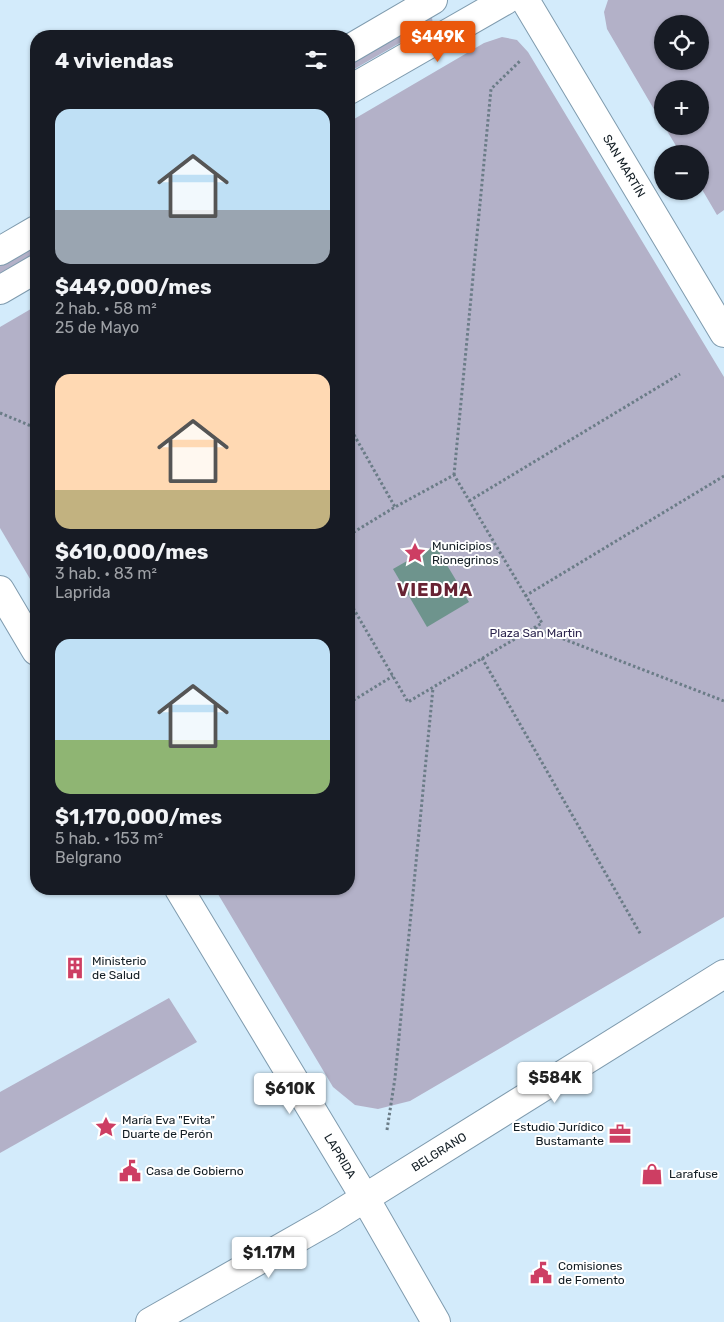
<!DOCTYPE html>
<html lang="es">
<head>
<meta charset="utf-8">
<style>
  :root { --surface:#171b24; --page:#242831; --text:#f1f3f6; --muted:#9ea1a6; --accent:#ea580c }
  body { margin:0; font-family:Rubik,sans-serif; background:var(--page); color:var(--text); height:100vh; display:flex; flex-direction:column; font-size:19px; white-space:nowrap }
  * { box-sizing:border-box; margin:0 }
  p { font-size:16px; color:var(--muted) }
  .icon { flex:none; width:28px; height:28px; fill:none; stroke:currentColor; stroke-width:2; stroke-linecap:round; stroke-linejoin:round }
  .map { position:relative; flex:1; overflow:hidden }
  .details { position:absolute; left:30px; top:30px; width:325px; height:865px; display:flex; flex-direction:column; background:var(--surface); border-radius:20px; box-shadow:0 1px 4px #0004 }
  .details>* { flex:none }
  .controls { position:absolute; left:654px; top:15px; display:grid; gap:10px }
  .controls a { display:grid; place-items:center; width:55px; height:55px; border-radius:50%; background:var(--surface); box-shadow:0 1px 4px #0004; font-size:25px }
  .price { position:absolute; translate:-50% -42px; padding:0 11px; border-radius:5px; background:#fff; color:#222; font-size:16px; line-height:32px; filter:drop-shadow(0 1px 2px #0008) }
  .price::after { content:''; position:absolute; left:50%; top:30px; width:15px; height:11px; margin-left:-8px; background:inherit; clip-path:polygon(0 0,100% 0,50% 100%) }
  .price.active { background:var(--accent); color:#fff }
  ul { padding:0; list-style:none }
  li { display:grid; align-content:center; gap:10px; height:265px; padding:0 25px }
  li span { display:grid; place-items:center; height:155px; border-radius:15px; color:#555 }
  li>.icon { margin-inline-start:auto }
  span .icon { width:90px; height:90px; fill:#fffc; stroke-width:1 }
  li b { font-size:21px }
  h2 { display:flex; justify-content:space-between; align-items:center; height:60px; padding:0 25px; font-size:21px }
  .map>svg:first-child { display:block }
  .green { fill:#b3b1c8; fill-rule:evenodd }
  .water { fill:#6e948d }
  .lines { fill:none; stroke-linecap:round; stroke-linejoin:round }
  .street-casing { stroke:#7f9bae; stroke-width:30 }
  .secondary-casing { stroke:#7f9bae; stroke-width:30 }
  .path { stroke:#6b7c87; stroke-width:3; stroke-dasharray:2.5 2.5; stroke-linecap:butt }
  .street { stroke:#fff; stroke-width:28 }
  .secondary { stroke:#fff; stroke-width:28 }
  .labels { text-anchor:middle; stroke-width:4; stroke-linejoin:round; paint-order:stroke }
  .street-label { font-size:12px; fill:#121d24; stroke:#fff }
  .poi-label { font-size:12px; fill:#121d24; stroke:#fff; text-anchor:start }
  .park-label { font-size:12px; fill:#2d264f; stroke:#fff }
  .district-label { font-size:18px; font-weight:bold; letter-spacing:1px; fill:#682333; stroke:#fff }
</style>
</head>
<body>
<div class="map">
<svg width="724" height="1322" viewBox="0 0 724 1322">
  <rect width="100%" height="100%" fill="#d3ebfb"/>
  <g class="green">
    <path d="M 608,0 L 724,0 L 724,210 L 717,215 L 700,186 L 700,154 L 681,154 L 664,126 L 700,126 L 700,89 L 662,89 L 662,123 L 607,29 L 604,12 ZM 662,24 L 700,24 L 700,61 L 662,61 Z"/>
    <path d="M 428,17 L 432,18 L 433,24 L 349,72 L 349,63 Z"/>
    <path d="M 502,37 L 517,40 L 528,52 L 724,377 L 724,917 L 410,1101 L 378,1109 L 355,1105 L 333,1087 L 215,889 L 349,889 L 349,122 L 484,43 Z"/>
    <path d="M 36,245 L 36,254 L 0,275 L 0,266 Z"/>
    <path d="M 36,306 L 36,589 L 0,528 L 0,327 Z"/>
    <path d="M 169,998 L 197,1042 L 0,1153 L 0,1092 Z"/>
  </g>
  <path class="water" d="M 435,545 L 469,602 L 427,627 L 393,569 Z"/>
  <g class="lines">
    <g class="street-casing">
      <g id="street">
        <path d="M 0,590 L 36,651"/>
        <path d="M 179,889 L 365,1198 L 436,1322"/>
        <path d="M 150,1322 L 328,1221 L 724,974"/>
      </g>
    </g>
    <g class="secondary-casing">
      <g id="secondary">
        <path d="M 525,0 L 724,333"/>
        <path d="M 349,49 L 433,0"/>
        <path d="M 349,90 L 506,0"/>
        <path d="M 0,251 L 36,230"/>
        <path d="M 0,290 L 36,269"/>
      </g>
    </g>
    <g class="path">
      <path d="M 0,413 L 36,428"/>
      <path d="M 349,426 L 395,507"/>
      <path d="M 454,475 L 491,89 L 520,61"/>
      <path d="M 469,501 L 680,374"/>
      <path d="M 349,535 L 395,507 L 454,475 L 542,623 L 408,702 L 349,601"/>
      <path d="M 525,596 L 724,476"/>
      <path d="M 535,628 L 724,701"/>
      <path d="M 482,658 L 641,935"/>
      <path d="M 349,703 L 393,676"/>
      <path d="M 387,1130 L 395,1078 L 433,688"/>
    </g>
    <use href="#street" class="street"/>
    <use href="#secondary" class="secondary"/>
  </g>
  <defs>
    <g id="sight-bare" transform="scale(1.725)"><path d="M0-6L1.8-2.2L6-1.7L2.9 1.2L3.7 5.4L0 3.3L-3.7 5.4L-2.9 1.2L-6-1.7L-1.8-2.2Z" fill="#cd3e63" stroke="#fff" stroke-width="2.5" paint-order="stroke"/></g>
    <g id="building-bare" transform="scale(1.725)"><path d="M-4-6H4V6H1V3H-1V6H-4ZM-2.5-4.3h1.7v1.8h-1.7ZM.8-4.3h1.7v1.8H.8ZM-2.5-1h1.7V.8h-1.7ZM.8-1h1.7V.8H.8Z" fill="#cd3e63" stroke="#fff" stroke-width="2.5" paint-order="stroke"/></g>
    <g id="office-bare" transform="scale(1.725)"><path d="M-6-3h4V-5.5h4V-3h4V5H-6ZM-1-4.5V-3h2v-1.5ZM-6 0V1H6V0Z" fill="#cd3e63" stroke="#fff" stroke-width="2.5" paint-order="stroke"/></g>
    <g id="civic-bare" transform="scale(1.725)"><path d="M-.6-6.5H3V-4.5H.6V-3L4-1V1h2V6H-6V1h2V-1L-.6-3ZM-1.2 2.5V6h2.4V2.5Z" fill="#cd3e63" stroke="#fff" stroke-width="2.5" paint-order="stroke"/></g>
    <g id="shop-bare" transform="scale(1.725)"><path d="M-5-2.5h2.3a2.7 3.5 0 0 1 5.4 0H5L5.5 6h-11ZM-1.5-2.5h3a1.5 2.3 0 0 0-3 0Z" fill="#cd3e63" stroke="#fff" stroke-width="2.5" paint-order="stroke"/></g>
  </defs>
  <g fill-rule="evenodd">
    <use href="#sight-bare" x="415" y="553"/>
    <use href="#building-bare" x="75" y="968"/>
    <use href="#sight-bare" x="106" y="1127"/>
    <use href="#office-bare" x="620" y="1134"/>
    <use href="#civic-bare" x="130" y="1171"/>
    <use href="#shop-bare" x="652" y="1174"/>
    <use href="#civic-bare" x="541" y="1273"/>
  </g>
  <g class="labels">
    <g class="street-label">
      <text transform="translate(624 166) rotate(59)" y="4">SAN MARTÍN</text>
      <text transform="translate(439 1152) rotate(-32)" y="4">BELGRANO</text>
      <text transform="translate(340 1156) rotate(59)" y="4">LAPRIDA</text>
    </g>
    <g class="poi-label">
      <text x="432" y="550">Municipios<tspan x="432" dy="14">Rionegrinos</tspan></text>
      <text x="92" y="965">Ministerio<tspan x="92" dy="14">de Salud</tspan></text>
      <text x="122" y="1124">María Eva "Evita"<tspan x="122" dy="14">Duarte de Perón</tspan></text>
      <text x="604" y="1131" text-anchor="end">Estudio Jurídico<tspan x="604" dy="14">Bustamante</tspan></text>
      <text x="146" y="1175">Casa de Gobierno</text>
      <text x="669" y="1178">Larafuse</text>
      <text x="558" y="1270">Comisiones<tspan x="558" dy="14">de Fomento</tspan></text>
    </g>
    <g class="park-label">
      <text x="536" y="637">Plaza San Martìn</text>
    </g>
    <g class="district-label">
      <text x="435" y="596">VIEDMA</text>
    </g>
  </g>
</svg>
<div class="controls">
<a><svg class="icon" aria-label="locate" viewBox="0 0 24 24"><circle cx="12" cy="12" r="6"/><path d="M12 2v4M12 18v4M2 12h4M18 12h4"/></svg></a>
<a>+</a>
<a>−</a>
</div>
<b class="price active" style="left:438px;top:63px">$449K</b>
<b class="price" style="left:555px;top:1104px">$584K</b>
<b class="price" style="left:290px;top:1115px">$610K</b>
<b class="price" style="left:269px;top:1279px">$1.17M</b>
<section class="details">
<h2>4 viviendas<svg class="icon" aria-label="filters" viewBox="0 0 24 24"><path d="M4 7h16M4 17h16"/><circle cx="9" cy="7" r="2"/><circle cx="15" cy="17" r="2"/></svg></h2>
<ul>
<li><span style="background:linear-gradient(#bfe0f5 65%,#9aa5b1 0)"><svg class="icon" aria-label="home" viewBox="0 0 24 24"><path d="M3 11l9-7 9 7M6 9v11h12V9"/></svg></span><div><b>$449,000/mes</b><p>2 hab. · 58 m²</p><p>25 de Mayo</p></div></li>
<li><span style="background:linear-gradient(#ffd9b3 75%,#c2b280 0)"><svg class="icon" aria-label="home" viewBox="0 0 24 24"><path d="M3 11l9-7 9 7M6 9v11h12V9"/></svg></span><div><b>$610,000/mes</b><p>3 hab. · 83 m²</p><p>Laprida</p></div></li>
<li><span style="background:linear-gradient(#bfe0f5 65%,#8fb573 0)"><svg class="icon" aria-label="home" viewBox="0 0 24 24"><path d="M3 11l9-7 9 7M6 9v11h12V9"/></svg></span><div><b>$1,170,000/mes</b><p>5 hab. · 153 m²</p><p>Belgrano</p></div></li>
</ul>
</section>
</div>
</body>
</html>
